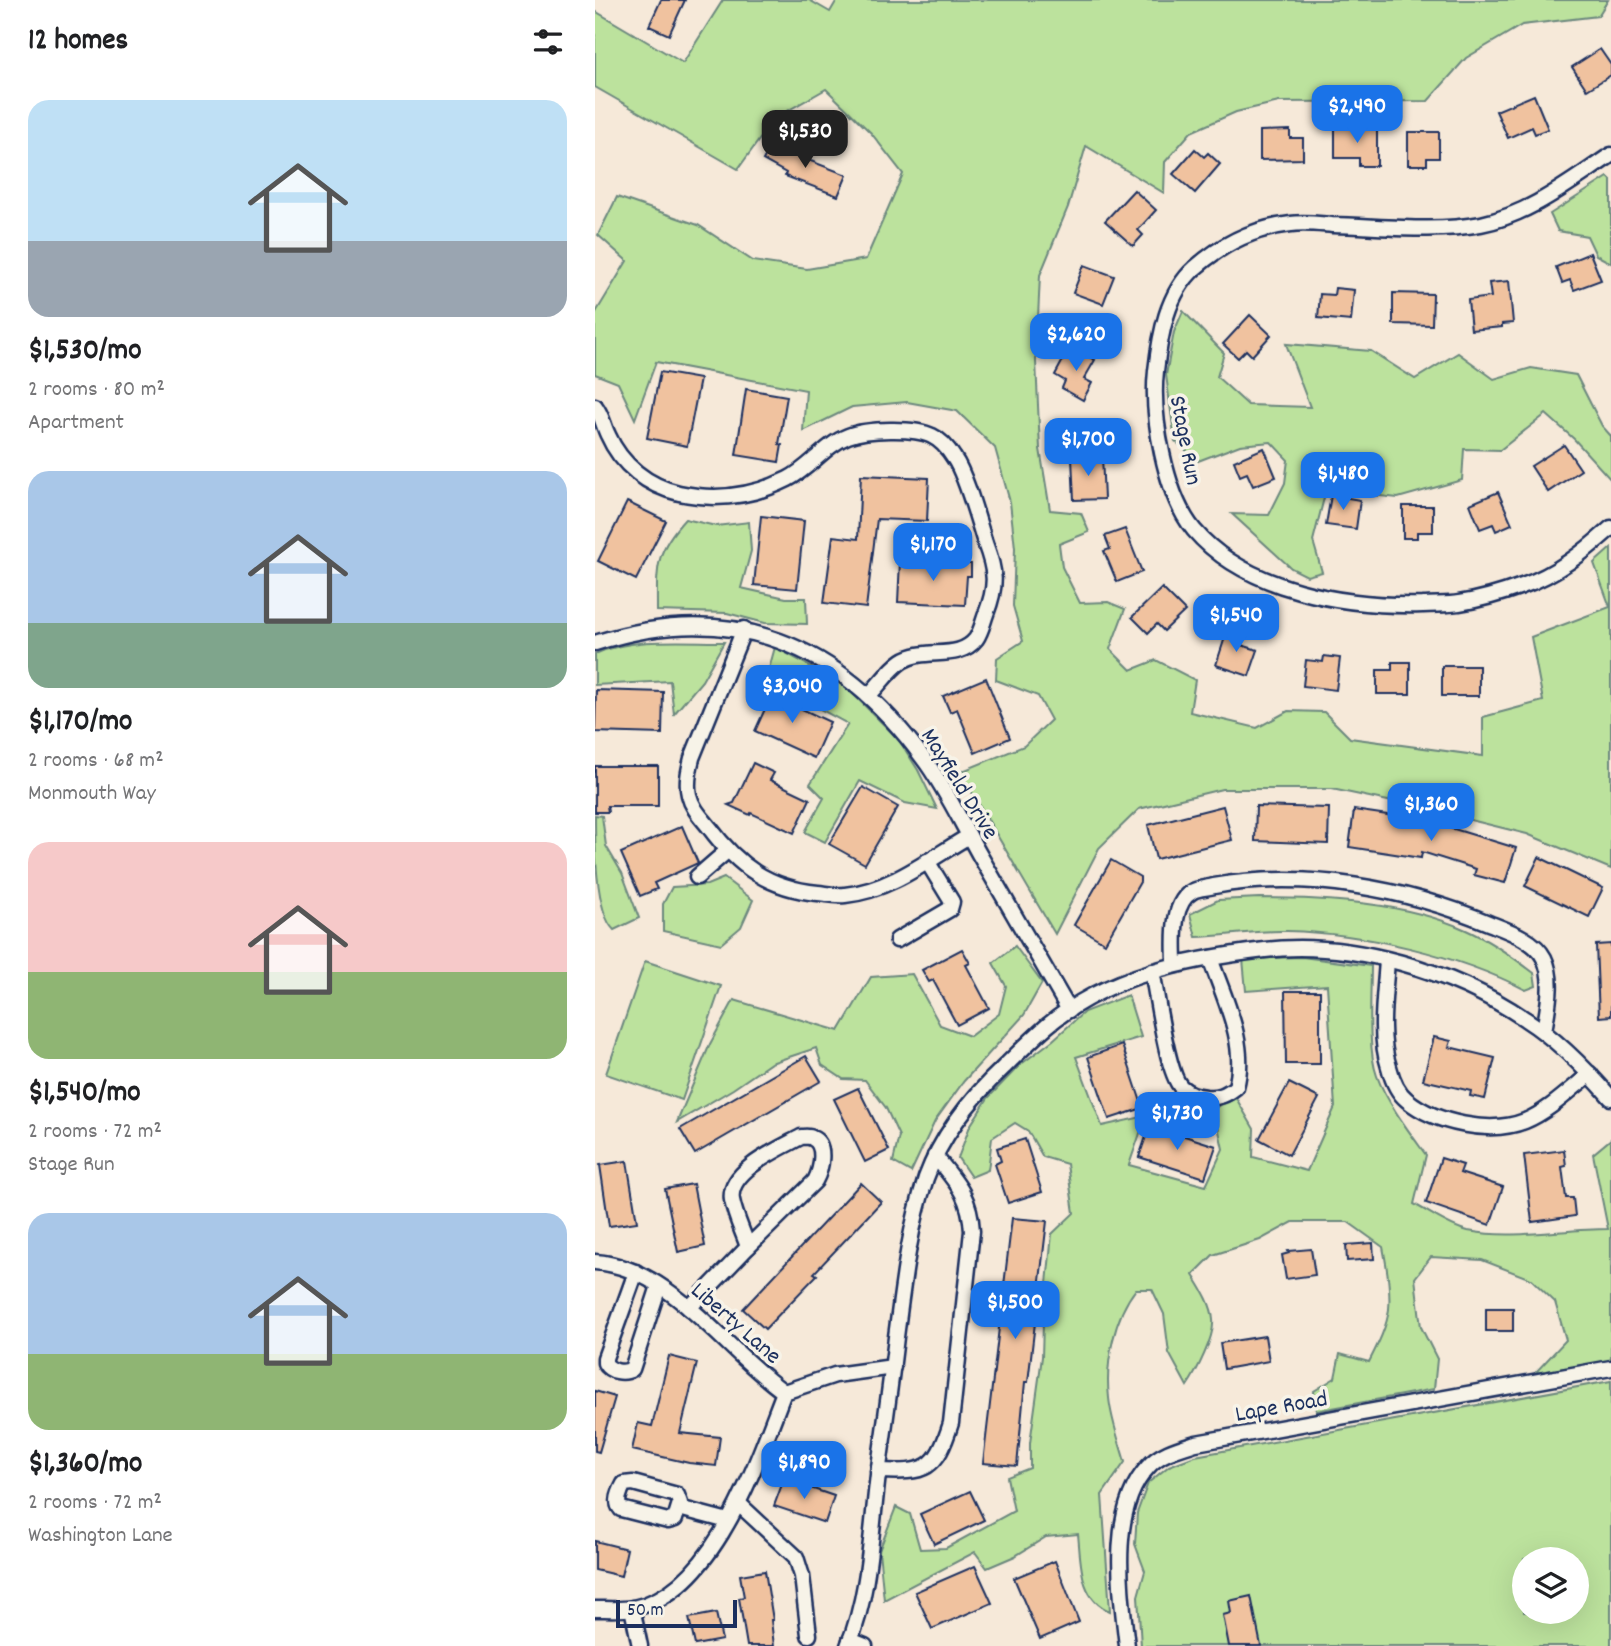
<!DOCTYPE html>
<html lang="en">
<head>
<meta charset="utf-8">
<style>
  :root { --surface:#fff; --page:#f6f6f6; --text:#202124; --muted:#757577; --accent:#1a73e8 }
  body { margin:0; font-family:Dekko,sans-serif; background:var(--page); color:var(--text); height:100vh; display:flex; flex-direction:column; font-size:26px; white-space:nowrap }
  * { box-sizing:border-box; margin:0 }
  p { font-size:23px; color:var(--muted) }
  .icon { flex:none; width:38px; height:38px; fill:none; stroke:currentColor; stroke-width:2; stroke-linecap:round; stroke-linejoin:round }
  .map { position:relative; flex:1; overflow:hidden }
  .side { display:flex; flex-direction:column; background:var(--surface); width:595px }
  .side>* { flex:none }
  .buttons { position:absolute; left:917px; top:1547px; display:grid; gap:14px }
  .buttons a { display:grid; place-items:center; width:77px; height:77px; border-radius:50%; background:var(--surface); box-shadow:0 7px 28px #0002; font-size:35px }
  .scale { position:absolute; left:21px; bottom:18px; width:121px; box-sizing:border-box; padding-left:7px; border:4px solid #1b2f5e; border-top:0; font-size:19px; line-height:24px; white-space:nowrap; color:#1b2f5e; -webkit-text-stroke:5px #f7f3e8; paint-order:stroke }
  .price { position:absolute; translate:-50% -60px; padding:0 16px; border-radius:14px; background:var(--accent); color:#fff; font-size:23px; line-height:46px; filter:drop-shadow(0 2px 4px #0008) }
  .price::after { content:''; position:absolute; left:50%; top:42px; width:21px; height:16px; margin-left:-10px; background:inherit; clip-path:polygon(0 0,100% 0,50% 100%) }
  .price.current { background:#222; color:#fff }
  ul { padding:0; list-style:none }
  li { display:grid; align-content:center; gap:14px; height:371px; padding:0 28px }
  li span { display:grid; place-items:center; height:217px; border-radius:21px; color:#555 }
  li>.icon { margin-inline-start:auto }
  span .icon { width:126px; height:126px; fill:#fffc; stroke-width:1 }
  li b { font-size:30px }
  h2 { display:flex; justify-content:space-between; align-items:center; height:84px; padding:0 28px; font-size:30px }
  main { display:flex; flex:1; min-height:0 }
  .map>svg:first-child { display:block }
  .green { fill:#bce29d; stroke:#6c887e; stroke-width:2; fill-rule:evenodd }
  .building { fill:#f0c29f; stroke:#1b2f5e; stroke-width:2 }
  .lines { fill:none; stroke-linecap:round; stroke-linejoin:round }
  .minor-casing { stroke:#1b2f5e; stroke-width:19 }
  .minor { stroke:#f7f3e8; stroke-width:14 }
  .labels { text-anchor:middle; stroke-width:7; stroke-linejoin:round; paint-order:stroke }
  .street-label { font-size:24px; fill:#1b2f5e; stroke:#f7f3e8 }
</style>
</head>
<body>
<main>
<section class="side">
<h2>12 homes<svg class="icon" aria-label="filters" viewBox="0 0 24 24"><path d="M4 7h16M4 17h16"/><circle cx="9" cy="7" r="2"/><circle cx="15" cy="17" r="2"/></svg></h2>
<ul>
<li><span style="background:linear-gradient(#bfe0f5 65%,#9aa5b1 0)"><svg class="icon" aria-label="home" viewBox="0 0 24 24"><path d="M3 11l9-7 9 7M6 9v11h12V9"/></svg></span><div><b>$1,530/mo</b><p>2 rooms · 80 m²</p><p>Apartment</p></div></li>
<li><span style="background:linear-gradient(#a9c7e8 70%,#7fa58c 0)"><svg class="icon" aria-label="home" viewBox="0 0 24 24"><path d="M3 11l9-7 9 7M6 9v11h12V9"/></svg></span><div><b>$1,170/mo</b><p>2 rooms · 68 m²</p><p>Monmouth Way</p></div></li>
<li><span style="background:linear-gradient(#f6c9c9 60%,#8fb573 0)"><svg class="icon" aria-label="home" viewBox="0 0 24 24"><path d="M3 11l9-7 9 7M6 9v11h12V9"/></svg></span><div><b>$1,540/mo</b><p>2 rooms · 72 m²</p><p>Stage Run</p></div></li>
<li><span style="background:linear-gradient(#a9c7e8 65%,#8fb573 0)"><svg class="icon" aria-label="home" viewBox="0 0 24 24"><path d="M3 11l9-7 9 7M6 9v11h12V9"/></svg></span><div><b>$1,360/mo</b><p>2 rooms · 72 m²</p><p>Washington Lane</p></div></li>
</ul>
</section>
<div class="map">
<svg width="1016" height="1646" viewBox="0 0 1016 1646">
  <rect width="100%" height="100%" fill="#f6e9d9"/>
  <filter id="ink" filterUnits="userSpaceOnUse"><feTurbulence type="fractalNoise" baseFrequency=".0143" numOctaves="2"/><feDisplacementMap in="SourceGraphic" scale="14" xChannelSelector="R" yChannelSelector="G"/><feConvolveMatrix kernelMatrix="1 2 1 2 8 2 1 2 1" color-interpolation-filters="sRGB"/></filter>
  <g filter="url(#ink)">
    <g class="green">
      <path d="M 128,0 L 214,0 L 235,12 L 242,0 L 1013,0 L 1003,16 L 927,25 L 871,58 L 833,101 L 684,102 L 641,112 L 596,132 L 570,162 L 569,193 L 491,146 L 473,207 L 445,275 L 441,361 L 445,449 L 455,510 L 486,513 L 494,532 L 464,544 L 467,567 L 485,603 L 513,602 L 530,609 L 515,649 L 536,670 L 561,660 L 600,680 L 595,712 L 662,728 L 693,711 L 729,712 L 755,738 L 888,756 L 888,717 L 948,701 L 936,637 L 1015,607 L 999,563 L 1016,548 L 1016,869 L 932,834 L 835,810 L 737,789 L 627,789 L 544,809 L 504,848 L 460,934 L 365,772 L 429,746 L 456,720 L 443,696 L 401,680 L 402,658 L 428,641 L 418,606 L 420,548 L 415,502 L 400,448 L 362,411 L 312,402 L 257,407 L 208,431 L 211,390 L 61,362 L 40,419 L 23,383 L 0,374 L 0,314 L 32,261 L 3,235 L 22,197 L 103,225 L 158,261 L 212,269 L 271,259 L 308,174 L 276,133 L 231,89 L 180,118 L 143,169 L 0,87 L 0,11 L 88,63 Z"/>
      <path d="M 1013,177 L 1016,180 L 1016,263 L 1001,255 L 992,236 L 963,231 L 955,214 Z"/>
      <path d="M 588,311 L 629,353 L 622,377 L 653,405 L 715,407 L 691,344 L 776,351 L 820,379 L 863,353 L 899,379 L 936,368 L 981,375 L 1007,426 L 1016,436 L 1016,480 L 979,439 L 951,414 L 905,450 L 869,449 L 867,480 L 803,498 L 731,490 L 718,541 L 727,572 L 712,576 L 696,568 L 637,514 L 674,515 L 690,483 L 693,460 L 676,442 L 645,445 L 603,461 L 580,441 L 571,375 L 579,332 Z"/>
      <path d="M 90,519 L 121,526 L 154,522 L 156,551 L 146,588 L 191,598 L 211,598 L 212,624 L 170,623 L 132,613 L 62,611 C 62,568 59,553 90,519 Z"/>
      <path d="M 129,642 L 107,681 L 79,714 L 75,681 L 0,685 L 0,654 C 38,637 87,642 129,642 Z"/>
      <path d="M 180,647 L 250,686 L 304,740 L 323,770 L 342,809 L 310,803 L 265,781 L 230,842 L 210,832 L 229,798 L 215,784 L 253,724 L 171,680 Z"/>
      <path d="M 0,815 L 7,816 L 11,846 L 27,873 L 44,918 L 19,930 C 0,912 0,843 0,815 Z"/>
      <path d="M 129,878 L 158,900 L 146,927 L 126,944 L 68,931 L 68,904 L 77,887 L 112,885 Z"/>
      <path d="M 664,898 C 730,898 810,902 871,930 C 896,941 918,957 939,973 L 941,986 L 931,990 C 863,955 769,933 692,931 C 662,930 632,936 601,937 L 595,914 L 623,900 Z"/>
      <path d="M 420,946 L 447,983 L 429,1015 L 369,1081 L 340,1121 L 316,1172 L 298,1162 L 304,1136 L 291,1108 L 270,1080 L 248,1079 L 227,1065 L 221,1048 L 176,1063 L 138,1089 L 82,1122 L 115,1044 L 139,1000 L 244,1031 L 276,977 L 317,974 L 345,1025 L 375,1036 L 404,1014 L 411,986 L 398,963 Z"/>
      <path d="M 707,957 L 776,966 C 776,995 772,1049 782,1076 C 791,1101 815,1133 831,1155 L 819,1204 C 836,1213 855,1227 873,1231 C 919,1240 966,1229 1013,1229 L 998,1154 L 1016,1139 L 1016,1361 L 940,1373 L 971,1340 L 960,1302 L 936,1279 L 887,1260 L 836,1257 L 820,1278 L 826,1327 L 842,1359 L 839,1389 L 721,1411 L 719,1391 L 740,1378 L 745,1354 L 774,1362 C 782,1346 792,1327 794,1309 C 796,1289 792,1267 788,1247 L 753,1222 L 698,1222 L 665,1240 L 618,1255 L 598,1275 C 606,1288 617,1304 618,1320 C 620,1336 601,1373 592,1386 L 574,1353 L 569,1314 L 557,1289 L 541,1289 C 519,1317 510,1363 514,1398 C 516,1419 524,1441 530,1462 L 507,1495 L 515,1611 C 484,1599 486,1562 483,1534 L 451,1537 L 420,1556 L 392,1568 L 380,1552 L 289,1600 L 284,1551 L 301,1507 L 315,1514 L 325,1549 L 351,1548 L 419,1511 L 412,1477 L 435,1468 L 435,1443 L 447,1357 L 448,1323 L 457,1234 L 479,1213 L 472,1164 L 448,1157 L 433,1131 L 420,1123 L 397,1138 L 393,1170 L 376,1177 L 363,1158 L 375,1126 L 393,1098 L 425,1065 L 458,1040 L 489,1012 L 533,995 L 546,1037 L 481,1057 L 507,1126 L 551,1116 L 534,1165 L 611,1186 L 628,1149 L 619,1108 L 641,1098 L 659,1129 L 658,1157 L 712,1171 L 740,1107 L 732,985 L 651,991 L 648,959 Z"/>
      <path d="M 50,961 L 126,986 L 87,1100 L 11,1074 Z"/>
      <path d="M 1016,1381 L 1016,1646 L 546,1646 L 543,1596 L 550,1571 L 540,1544 L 542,1513 L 553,1483 L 574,1466 L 600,1456 ZM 929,1559 L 982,1559 L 982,1612 L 929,1612 Z"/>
    </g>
    <g class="building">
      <path d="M 66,0 L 90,0 L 74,35 L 54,26 Z"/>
      <path d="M 1005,49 L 1016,65 L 1016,75 L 992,90 L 977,67 Z"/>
      <path d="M 939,95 L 953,129 L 940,134 L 937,127 L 913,138 L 901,111 Z"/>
      <path d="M 740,128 L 782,128 L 782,166 L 764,166 L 764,158 L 740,158 Z"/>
      <path d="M 695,130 L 695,138 L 708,138 L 708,159 L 665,160 L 665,131 Z"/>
      <path d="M 813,132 L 844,132 L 844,158 L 832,158 L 832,165 L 813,165 Z"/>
      <path d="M 178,142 L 196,151 L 195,153 L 252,175 L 243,196 L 190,176 L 191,173 L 168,160 Z"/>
      <path d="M 600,149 L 609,157 L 613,153 L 625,164 L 600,193 L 578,174 Z"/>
      <path d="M 539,190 L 561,210 L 543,230 L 548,235 L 538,246 L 510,221 Z"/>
      <path d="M 995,253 L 1006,280 L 979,290 L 975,280 L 967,283 L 961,267 Z"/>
      <path d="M 489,265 L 519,276 L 508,304 L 478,293 Z"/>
      <path d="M 914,281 L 918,323 L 907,324 L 907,327 L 876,330 L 873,300 L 896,297 L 894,283 Z"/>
      <path d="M 740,288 L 759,290 L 756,321 L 723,318 L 725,294 L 739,295 Z"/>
      <path d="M 798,293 L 838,294 L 837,325 L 798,324 Z"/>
      <path d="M 655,315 L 676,335 L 657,356 L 651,350 L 643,358 L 628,344 Z"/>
      <path d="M 475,347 L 500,360 L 489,379 L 497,383 L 488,400 L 467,388 L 470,381 L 460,375 Z"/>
      <path d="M 65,372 L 105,379 L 92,446 L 52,438 Z"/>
      <path d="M 151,389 L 192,396 L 184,444 L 187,445 L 184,462 L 141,455 Z"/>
      <path d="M 969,445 L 986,470 L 953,492 L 936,466 Z"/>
      <path d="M 669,448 L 681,477 L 658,486 L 652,473 L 645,476 L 639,461 Z"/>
      <path d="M 507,456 L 509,499 L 479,500 L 477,458 Z"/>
      <path d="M 266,475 L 334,478 L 332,521 L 282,519 L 271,608 L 229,603 L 238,536 L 263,539 Z"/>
      <path d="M 903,492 L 917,524 L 901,531 L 898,524 L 885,529 L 875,504 Z"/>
      <path d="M 736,495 L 765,500 L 761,529 L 731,525 Z"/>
      <path d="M 32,502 L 71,521 L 41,580 L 3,561 Z"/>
      <path d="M 808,506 L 838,506 L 838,532 L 822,532 L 822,538 L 808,538 Z"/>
      <path d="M 166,516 L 209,521 L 202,589 L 159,585 Z"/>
      <path d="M 530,529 L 547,572 L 522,582 L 509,551 L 515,549 L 510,536 Z"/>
      <path d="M 305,561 L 376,564 L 376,576 L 372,576 L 370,605 L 303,602 Z"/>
      <path d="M 567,588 L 590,611 L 569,631 L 562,624 L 553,633 L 537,617 Z"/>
      <path d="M 633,628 L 650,634 L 646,645 L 663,650 L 654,676 L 621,665 Z"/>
      <path d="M 729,656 L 745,658 L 741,690 L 708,686 L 711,660 L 728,662 Z"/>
      <path d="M 797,662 L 815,662 L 815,694 L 782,694 L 782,670 L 797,670 Z"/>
      <rect x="847" y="666" width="37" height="30"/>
      <path d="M 391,678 L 415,738 L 380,753 L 362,709 L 355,712 L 348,696 Z"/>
      <path d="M 179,689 L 197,697 L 194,703 L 235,722 L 219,758 L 160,731 Z"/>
      <path d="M 1,690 L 68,692 L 67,734 L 0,732 Z"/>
      <path d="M 158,763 L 179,773 L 175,780 L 215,799 L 199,833 L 156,813 L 155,815 L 133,805 L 139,803 Z"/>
      <path d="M 0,766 L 63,766 L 63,806 L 12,806 L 13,812 L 0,812 Z"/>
      <path d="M 268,787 L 303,807 L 270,864 L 234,844 Z"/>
      <path d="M 628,806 L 637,840 L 561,859 L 553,825 Z"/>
      <path d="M 661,806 L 734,808 L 733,844 L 660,841 Z"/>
      <path d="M 759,810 L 833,821 L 921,848 L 910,883 L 879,875 L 881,869 L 827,852 L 826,858 L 754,847 Z"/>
      <path d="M 87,826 L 103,863 L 59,883 L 62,889 L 45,896 L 26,853 Z"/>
      <path d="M 944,857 L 1008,888 L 994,917 L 930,886 Z"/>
      <path d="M 516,860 L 545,877 L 545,882 L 510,943 L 479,925 Z"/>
      <path d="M 1016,944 L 1016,1016 L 1004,1017 L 1001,945 Z"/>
      <path d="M 367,949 L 375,963 L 371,965 L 394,1008 L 362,1025 L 338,980 L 334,982 L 327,970 Z"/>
      <path d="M 690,991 L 725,991 L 725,1064 L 691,1064 Z"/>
      <path d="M 839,1037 L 856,1041 L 854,1047 L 900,1058 L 890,1099 L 875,1096 L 876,1091 L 828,1080 Z"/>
      <path d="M 527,1045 L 548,1108 L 514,1119 L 493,1057 Z"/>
      <path d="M 211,1056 L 226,1081 L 100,1154 L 85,1129 Z"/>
      <path d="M 694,1083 L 724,1098 L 694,1155 L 664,1139 Z"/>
      <path d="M 263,1088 L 294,1150 L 270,1162 L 239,1099 Z"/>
      <path d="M 555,1125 L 621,1146 L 610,1178 L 544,1157 Z"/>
      <path d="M 430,1139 L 447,1192 L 413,1203 L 400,1164 L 406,1161 L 402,1148 Z"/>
      <path d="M 969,1150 L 971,1166 L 967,1167 L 971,1198 L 978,1198 L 980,1216 L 937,1222 L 929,1155 Z"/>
      <path d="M 846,1158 L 868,1165 L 865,1173 L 908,1187 L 895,1225 L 831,1203 Z"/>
      <path d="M 32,1161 L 42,1222 L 14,1226 L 5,1165 Z"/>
      <path d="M 266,1183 L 286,1202 L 219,1273 L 222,1275 L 170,1329 L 148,1309 Z"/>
      <path d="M 98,1184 L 110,1246 L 83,1252 L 70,1189 Z"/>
      <path d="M 417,1218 L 452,1221 L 433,1382 L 430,1382 L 422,1466 L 388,1463 Z"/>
      <path d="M 778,1243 L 779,1259 L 752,1261 L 751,1245 Z"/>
      <path d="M 716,1249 L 720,1275 L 691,1279 L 687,1255 L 694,1253 L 693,1251 Z"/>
      <rect x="891" y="1308" width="27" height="23"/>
      <path d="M 670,1336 L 674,1361 L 629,1369 L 625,1343 Z"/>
      <path d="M 74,1356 L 102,1363 L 85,1433 L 125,1437 L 121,1466 L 94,1463 L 37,1450 L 43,1423 L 57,1426 Z"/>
      <path d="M 0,1391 L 20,1397 L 4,1452 L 0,1451 Z"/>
      <path d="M 189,1479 L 239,1496 L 230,1523 L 179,1506 Z"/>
      <path d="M 375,1491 L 389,1520 L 339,1544 L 325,1514 Z"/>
      <path d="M 0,1541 L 32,1549 L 26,1576 L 0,1570 Z"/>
      <path d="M 460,1561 L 484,1622 L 445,1639 L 419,1578 Z"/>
      <path d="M 380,1566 L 397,1603 L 337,1629 L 320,1592 Z"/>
      <path d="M 170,1571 L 178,1620 L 176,1620 L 179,1646 L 152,1646 L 144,1598 L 149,1597 L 145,1575 Z"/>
      <path d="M 656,1596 L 666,1646 L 634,1646 L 628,1615 L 636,1613 L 634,1601 Z"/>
      <path d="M 121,1613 L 127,1640 L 100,1645 L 94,1618 Z"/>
    </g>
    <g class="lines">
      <g class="minor-casing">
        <g id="minor">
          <path d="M 1016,155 C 975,182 935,214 886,224 C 838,233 786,226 737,225 C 724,224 709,222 696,224 C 660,228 627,244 600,268 C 572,293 565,335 561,371 C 556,415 570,495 599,530 C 651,591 752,607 828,605 C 840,604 853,605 864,603 C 884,600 908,593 927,586 C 962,574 989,552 1016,528"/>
          <path d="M 0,406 C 7,415 8,425 13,435 C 26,465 53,486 84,493 C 121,501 159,496 193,479 C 215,468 230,445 253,436 C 271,429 319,427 337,436 C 346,440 354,450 359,458 C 371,475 383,521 390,543 C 401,572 402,585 391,614 C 388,622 386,632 381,639 C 363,662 330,646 307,661 C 295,669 284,685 274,695"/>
          <path d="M 149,629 L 97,758 C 94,770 91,783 94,795 C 97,808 106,817 114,827 C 143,866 173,888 223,893 C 232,894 241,896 250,895 C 295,891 336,858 374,836"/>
          <path d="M 0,643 C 138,599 244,643 328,758 C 350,787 366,822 384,854 C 414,906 444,958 474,1010"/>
          <path d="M 102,877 L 132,851"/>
          <path d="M 302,940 L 355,909 L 357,902 L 332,861"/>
          <path d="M 792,960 C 790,995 783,1034 794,1067 C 797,1079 802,1092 812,1100 C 840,1123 895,1135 930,1121 C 954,1111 975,1090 995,1074"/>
          <path d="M 580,965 C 580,943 575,903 598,891 C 603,888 613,888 619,886 C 711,870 810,888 896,924 C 914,931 940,940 949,958 C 960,980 952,1010 949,1032"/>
          <path d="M 557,971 C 562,995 572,1073 586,1087 C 594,1094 601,1096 611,1097 C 624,1098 631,1095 641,1087 C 653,1044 629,998 615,958"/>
          <path d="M 206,1137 C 210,1137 214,1136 217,1138 C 232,1144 226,1170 220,1181 L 153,1247 C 148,1232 140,1216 137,1200 C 132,1171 184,1149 206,1137 Z"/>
          <path d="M 0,1262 C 76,1267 130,1351 189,1392 L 240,1375 L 298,1367"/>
          <path d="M 41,1272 L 10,1358 L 10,1363 C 15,1372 29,1374 37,1369 L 64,1286"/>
          <path d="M 94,1308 L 153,1247"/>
          <path d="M 283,1471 C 331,1473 341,1471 356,1423 L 377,1231 C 375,1196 362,1183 340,1156"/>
          <path d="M 38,1483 L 82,1495 L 85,1503 L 80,1519 L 73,1521 L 26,1509 C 20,1503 25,1491 29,1484 Z"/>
          <path d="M 144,1504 L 201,1557 L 207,1576 L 214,1635"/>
          <path d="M 84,1508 L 133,1521"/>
          <path d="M 37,1608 L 45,1646"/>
          <path d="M 0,1609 C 12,1609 26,1610 38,1608 C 120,1593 162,1460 189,1392"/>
          <path d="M 255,1640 L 270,1646"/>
          <path d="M 253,1646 C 276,1590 276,1526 284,1467 C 290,1424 296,1381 301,1337 C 308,1284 314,1229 331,1178 C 347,1134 376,1098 409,1067 C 423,1053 437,1039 452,1026 C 512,975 594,959 670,950 C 757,940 859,971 930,1019 C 963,1040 991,1069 1016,1098"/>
          <path d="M 532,1646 C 526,1592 513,1510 553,1467 C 565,1453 585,1448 601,1443 L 1016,1368"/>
        </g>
      </g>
      <use href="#minor" class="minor"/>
    </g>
  </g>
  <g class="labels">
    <g class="street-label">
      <text transform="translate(592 440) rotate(79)" y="8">Stage Run</text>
      <text transform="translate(366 783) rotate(58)" y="8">Mayfield Drive</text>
      <text transform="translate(142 1322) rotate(41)" y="8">Liberty Lane</text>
      <text transform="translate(686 1405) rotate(-10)" y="8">Lape Road</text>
    </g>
  </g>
</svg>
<div class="buttons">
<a><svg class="icon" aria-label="layers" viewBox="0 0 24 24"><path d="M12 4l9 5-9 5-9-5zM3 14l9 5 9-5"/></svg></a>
</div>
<div class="scale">50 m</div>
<b class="price" style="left:762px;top:145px">$2,490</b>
<b class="price current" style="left:210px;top:170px">$1,530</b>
<b class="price" style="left:481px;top:373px">$2,620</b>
<b class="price" style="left:493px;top:478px">$1,700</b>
<b class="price" style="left:748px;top:512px">$1,480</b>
<b class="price" style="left:338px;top:583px">$1,170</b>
<b class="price" style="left:641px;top:654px">$1,540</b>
<b class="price" style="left:197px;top:725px">$3,040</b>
<b class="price" style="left:836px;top:843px">$1,360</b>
<b class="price" style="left:582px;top:1152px">$1,730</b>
<b class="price" style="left:420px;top:1341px">$1,500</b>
<b class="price" style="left:209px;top:1501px">$1,890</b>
</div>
</main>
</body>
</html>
